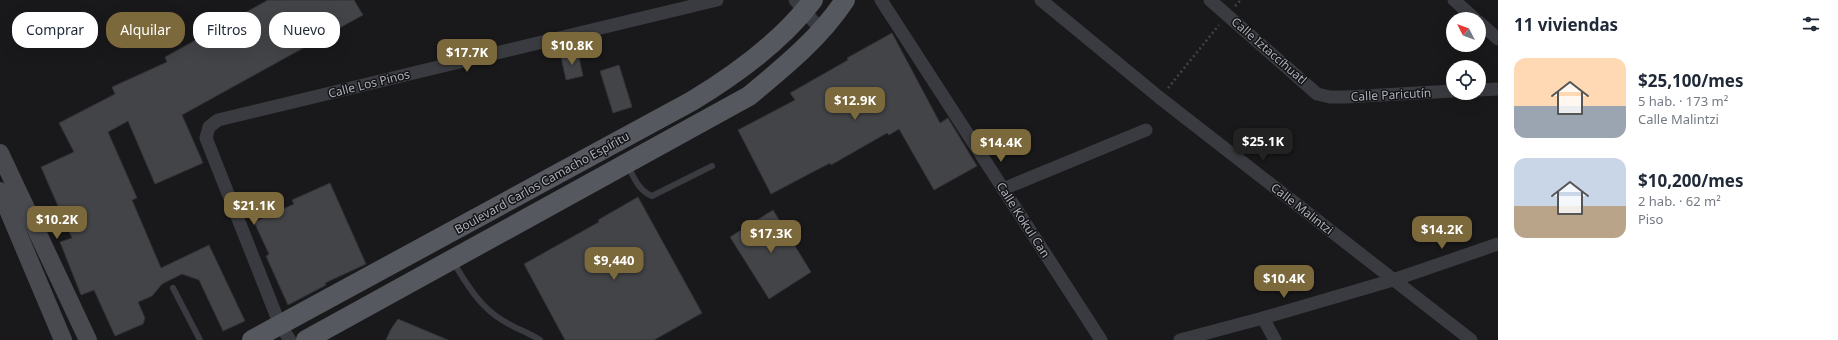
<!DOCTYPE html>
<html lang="es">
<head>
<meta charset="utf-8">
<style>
  :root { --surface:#fff; --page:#f6f6f7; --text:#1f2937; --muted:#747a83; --accent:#7c693b }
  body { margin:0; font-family:"Noto Sans",sans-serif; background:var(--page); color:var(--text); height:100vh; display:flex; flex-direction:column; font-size:15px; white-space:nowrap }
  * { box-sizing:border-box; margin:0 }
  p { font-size:13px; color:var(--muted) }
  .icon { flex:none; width:22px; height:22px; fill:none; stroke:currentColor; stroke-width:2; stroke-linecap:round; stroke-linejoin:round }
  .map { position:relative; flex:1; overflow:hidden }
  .panel { display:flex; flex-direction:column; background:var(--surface); width:340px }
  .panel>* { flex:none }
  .guide { position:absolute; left:12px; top:12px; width:380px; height:36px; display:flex; gap:8px }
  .needle { width:26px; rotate:312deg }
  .buttons { position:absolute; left:1446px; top:12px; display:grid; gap:8px }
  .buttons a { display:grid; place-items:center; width:40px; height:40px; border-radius:50%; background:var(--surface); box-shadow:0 4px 16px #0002; font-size:20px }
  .price { position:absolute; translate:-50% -34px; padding:0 9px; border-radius:8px; background:var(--accent); color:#fff; font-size:13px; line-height:26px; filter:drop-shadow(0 1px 2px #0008) }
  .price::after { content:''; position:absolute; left:50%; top:24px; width:12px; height:9px; margin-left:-6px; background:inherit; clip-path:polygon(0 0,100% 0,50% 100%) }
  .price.active { background:#222; color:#fff }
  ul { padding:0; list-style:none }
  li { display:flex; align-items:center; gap:12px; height:100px; padding:0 16px }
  li span { display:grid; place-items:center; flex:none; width:112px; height:80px; border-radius:12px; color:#555 }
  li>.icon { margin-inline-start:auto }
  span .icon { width:48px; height:48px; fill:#fffc; stroke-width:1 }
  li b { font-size:17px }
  h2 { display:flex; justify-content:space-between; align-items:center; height:48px; padding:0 16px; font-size:17px }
  .chip { padding:0 14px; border-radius:16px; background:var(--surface); box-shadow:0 4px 16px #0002; font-size:14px; line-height:36px }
  .chip.active { background:var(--accent); color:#fff }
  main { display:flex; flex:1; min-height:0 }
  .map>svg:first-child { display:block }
  .building { fill:#434448; stroke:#333337 }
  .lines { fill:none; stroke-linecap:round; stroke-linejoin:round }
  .path { stroke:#404247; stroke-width:2.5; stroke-dasharray:2 3; stroke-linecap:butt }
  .service { stroke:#3a3b40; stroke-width:6 }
  .minor { stroke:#3a3b40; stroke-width:13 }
  .secondary { stroke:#484a50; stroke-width:18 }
  .primary { stroke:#56585f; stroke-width:20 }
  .labels { text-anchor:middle; stroke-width:3; stroke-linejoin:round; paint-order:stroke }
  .street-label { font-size:12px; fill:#acb0ba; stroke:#141416 }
</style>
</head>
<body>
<main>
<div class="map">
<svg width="1498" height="340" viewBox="0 0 1498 340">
  <rect width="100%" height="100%" fill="#19191b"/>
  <g class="building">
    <path d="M 268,0 L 354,0 L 363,15 L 182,115 L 203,163 L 155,184 L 128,121 L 108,132 L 137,198 L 132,200 L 161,268 L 209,245 L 245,321 L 223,331 L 199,280 L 182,274 L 162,284 L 152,296 L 138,302 L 145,318 L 143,324 L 115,336 L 94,290 L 81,295 L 60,242 L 72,238 L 41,167 L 74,152 L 59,123 L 115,94 L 112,87 L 167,62 L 165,57 Z"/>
    <path d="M 892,33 L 940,123 L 948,118 L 977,166 L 934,190 L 899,129 L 889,135 L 887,133 L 831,165 L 830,163 L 771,194 L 738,130 L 795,100 L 790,93 L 848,60 L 847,58 Z"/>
    <path d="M 578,53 L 583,76 L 566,80 L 561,57 Z"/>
    <path d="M 619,65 L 632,107 L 613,113 L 600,71 Z"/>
    <path d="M 330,183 L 366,264 L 325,283 L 326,285 L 288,305 L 266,256 L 269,254 L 254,222 L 294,204 L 292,200 Z"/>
    <path d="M 638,197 L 702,313 L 654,340 L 565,340 L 524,264 L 599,222 L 598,220 Z"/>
    <path d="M 773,210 L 811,272 L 769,299 L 730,237 Z"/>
    <path d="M 398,319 L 448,340 L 386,340 L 391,329 Z"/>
  </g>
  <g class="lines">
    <g class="path">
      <path d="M 1235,6 L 1241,0"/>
      <path d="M 1168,88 L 1219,25"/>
    </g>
    <g class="service">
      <path d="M 628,166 C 634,178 639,191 652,196 L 712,166"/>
      <path d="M 453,262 C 467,284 479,306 502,320 C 514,328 528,332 540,340"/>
      <path d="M 173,288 L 200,340"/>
    </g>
    <g class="minor">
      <path d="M 795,0 L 821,30"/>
      <path d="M 881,0 L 1101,340"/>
      <path d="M 1041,0 L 1160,98 L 1471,340"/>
      <path d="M 1210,0 L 1317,94 L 1330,97 L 1346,97 L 1453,91"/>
      <path d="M 1454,0 L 1475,19"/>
      <path d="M 1479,22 L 1498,39"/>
      <path d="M 1479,90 L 1498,89"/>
      <path d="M 1003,189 L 1146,130"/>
      <path d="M 1263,318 L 1275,340"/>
      <path d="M 290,340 L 280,325 L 206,138 L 209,127 L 218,120 L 717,0"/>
      <path d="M 1180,340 L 1263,318 L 1393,280 L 1498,244"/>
    </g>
    <g class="secondary">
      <path d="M 0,153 L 88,340"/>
      <path d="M 0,191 L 63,340"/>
    </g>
    <g class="primary">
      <path d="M 252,340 L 692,101 C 735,75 782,41 813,0"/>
      <path d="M 306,340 L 749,96 C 784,67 820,38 845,0"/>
    </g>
  </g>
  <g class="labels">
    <g class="street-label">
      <text transform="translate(1269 51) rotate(41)" y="4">Calle Iztaccíhuatl</text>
      <text transform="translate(369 84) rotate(-14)" y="4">Calle Los Pinos</text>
      <text transform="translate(1391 95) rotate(-3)" y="4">Calle Paricutín</text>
      <text transform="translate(542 183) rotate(-29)" y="4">Boulevard Carlos Camacho Espíritu</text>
      <text transform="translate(1302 209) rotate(38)" y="4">Calle Malintzi</text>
      <text transform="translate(1023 220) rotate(57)" y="4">Calle Kokul Can</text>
    </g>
  </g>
</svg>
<div class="buttons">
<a><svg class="needle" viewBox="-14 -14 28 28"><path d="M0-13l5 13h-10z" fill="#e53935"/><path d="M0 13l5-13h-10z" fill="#747a83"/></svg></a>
<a><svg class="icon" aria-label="locate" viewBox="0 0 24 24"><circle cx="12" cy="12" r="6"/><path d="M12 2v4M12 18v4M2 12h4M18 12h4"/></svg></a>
</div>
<b class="price" style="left:572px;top:66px">$10.8K</b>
<b class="price" style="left:467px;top:73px">$17.7K</b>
<b class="price" style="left:855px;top:121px">$12.9K</b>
<b class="price active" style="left:1263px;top:162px">$25.1K</b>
<b class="price" style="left:1001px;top:163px">$14.4K</b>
<b class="price" style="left:254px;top:226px">$21.1K</b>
<b class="price" style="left:57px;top:240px">$10.2K</b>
<b class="price" style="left:1442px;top:250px">$14.2K</b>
<b class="price" style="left:771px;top:254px">$17.3K</b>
<b class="price" style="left:614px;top:281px">$9,440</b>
<b class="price" style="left:1284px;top:299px">$10.4K</b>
<div class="guide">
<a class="chip">Comprar</a>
<a class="chip active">Alquilar</a>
<a class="chip">Filtros</a>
<a class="chip">Nuevo</a>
</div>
</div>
<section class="panel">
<h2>11 viviendas<svg class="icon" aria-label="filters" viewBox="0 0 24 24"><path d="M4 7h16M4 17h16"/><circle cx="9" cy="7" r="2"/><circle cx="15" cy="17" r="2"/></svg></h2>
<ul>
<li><span style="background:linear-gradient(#ffd9b3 60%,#9aa5b1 0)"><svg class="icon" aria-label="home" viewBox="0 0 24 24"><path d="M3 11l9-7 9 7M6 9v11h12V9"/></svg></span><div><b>$25,100/mes</b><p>5 hab. · 173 m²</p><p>Calle Malintzi</p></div></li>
<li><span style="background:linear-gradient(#c9d6e8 60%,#b9a48a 0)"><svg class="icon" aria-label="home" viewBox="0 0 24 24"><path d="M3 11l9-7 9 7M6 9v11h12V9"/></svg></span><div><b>$10,200/mes</b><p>2 hab. · 62 m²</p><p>Piso</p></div></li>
</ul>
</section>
</main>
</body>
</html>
